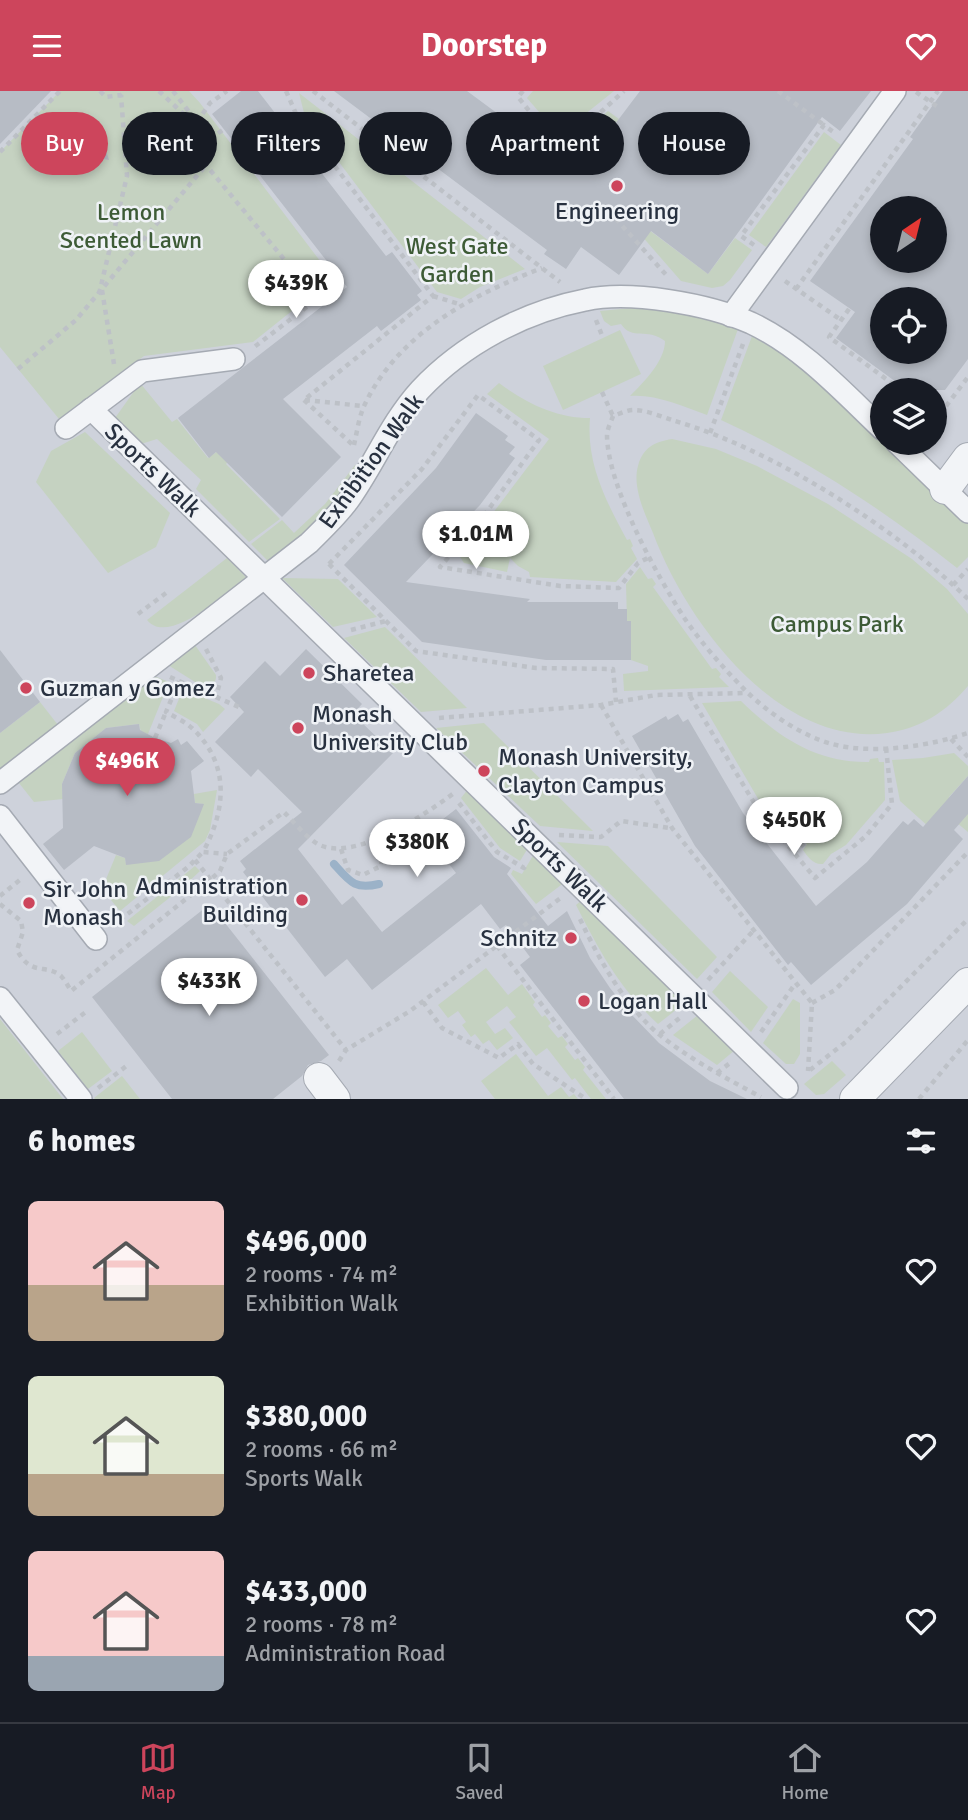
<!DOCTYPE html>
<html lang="en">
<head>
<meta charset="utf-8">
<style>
  :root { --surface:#171b24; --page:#242831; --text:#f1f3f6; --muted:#9ea1a6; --line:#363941; --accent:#cd455c }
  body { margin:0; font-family:Signika,sans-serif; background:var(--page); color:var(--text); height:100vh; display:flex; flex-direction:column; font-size:26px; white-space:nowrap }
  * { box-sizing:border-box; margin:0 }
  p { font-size:23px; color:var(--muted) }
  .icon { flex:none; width:38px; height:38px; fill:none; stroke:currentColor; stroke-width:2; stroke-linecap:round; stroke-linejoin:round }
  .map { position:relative; height:1008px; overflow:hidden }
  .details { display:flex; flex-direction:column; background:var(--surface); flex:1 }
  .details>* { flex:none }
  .banner { position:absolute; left:21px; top:21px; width:928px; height:63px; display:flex; gap:14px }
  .needle { width:46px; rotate:35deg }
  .buttons { position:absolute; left:870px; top:105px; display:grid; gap:14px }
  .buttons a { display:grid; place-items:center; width:77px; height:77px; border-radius:50%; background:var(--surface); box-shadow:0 4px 10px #0003; font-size:35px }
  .price { position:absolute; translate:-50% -60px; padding:0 16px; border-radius:24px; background:#fff; color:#222; font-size:23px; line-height:46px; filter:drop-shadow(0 2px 4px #0008) }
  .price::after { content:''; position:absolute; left:50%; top:42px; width:21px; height:16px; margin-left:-10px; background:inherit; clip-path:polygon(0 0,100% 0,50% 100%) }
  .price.selected { background:var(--accent); color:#fff }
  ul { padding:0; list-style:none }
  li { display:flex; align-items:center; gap:21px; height:175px; padding:0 28px }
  li span { display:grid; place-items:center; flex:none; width:196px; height:140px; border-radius:10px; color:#555 }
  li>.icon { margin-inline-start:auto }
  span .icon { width:84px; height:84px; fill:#fffc; stroke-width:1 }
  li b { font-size:30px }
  h2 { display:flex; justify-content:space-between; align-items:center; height:84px; padding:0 28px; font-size:30px }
  .chip { padding:0 24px; border-radius:32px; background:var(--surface); box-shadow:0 4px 10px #0003; font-size:24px; line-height:63px }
  .chip.selected { background:var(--accent); color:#fff }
  header { display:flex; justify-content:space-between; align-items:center; height:91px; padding:0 28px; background:var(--accent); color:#fff; font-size:32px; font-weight:700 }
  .menu { display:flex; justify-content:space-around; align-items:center; height:98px; border-top:2px solid var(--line); background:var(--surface); font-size:19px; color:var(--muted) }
  .menu a { display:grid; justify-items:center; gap:4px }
  .menu .selected { color:var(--accent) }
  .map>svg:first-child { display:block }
  .built { fill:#ced2db; fill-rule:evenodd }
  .green { fill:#c5d2c1 }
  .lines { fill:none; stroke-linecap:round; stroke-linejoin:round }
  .stream { stroke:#9bb2c8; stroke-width:8 }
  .building { fill:#b7bcc5; fill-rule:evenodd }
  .pedestrian-casing { stroke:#a5aab3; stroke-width:24 }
  .minor-casing { stroke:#a5aab3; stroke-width:32 }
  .path { stroke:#bdc1c7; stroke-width:4.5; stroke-dasharray:5 5; stroke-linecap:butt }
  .pedestrian { stroke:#f2f4f7; stroke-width:21 }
  .minor { stroke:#f2f4f7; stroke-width:30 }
  .path-bridge { stroke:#bdc1c7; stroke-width:4.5; stroke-dasharray:5 5; stroke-linecap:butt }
  .poi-dot { fill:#cd455c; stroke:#eff2f6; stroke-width:2.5 }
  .labels { text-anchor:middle; stroke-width:5; stroke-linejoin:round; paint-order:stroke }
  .poi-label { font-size:24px; fill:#283140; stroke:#eff2f6; text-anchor:start }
  .park-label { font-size:24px; fill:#3d5b36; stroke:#eff2f6 }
  .street-label { font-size:24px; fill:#283140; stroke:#eff2f6 }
</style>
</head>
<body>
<header><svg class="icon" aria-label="menu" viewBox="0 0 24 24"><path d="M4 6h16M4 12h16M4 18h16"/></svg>Doorstep<svg class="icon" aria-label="heart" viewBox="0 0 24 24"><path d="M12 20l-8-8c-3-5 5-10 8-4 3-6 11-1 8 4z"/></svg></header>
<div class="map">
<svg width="968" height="1008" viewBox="0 0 968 1008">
  <rect width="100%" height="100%" fill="#e0e3e9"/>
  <path class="built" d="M 0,0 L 968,0 L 968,1008 L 0,1008 ZM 882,117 L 934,117 L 934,170 L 882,170 ZM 882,208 L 934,208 L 934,261 L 882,261 ZM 882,299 L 934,299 L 934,352 L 882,352 Z"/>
  <g class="green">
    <path d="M 60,0 L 100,0 L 102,2 L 105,0 L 189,0 L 200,12 L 333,187 L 253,251 L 144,265 L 59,328 L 0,256 L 0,61 Z"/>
    <path d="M 533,0 L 614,0 L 559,44 L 527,7 Z"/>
    <path d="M 299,2 L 525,178 L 480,196 L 461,208 L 437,201 L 305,26 Z"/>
    <path d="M 608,20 L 619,28 L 581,78 L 565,58 Z"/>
    <path d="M 824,41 L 841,54 L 766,156 L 749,144 Z"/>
    <path d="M 614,113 L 708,183 L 735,147 L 752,159 L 730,189 L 723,195 L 712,197 L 681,190 Z"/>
    <path d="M 642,216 L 690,223 L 738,238 L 707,324 C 682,315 656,303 630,305 C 644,291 665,270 665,250 C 647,236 632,250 621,233 L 611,235 L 604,230 L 600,220 Z"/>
    <path d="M 620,239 L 641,283 L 563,319 L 543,275 Z"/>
    <path d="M 752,245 L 792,269 L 817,289 L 968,433 L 968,466 L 957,477 C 884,419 806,368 721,329 Z"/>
    <path d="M 140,292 L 172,331 L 177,328 L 208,367 L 229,352 L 236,361 L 226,373 L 280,428 L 249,451 L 196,398 L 201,389 L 157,348 L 141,353 L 115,327 Z"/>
    <path d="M 499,292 C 526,312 556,327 590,327 C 586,373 606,410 627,449 L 630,448 L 633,455 L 631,457 L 637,468 L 616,491 L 530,486 L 529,481 L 518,475 L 510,467 L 507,481 L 464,472 L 460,466 L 463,459 L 470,451 L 504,454 L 502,446 L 477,443 L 549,348 L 487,303 Z"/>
    <path d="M 85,341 L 170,422 L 156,456 L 108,482 L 36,391 L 51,360 Z"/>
    <path d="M 672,348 L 716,358 L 757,375 L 828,413 L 912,468 L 947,498 L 968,523 L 968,595 C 947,620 920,638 887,642 C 779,657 686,531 653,442 C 645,423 632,396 638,375 C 643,356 655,351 672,348 Z"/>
    <path d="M 355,374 L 361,377 C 334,414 304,444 269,471 L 251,453 L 282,429 L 294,442 L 325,413 Z"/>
    <path d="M 227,467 L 247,487 C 227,501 168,556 147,529 Z"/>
    <path d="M 640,476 L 648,488 L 652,487 L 656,493 L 653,496 L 712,578 L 716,577 L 721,583 L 719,586 L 729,596 L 624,600 L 623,583 L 648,580 L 648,575 L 631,569 L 631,531 L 627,530 L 626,493 Z"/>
    <path d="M 282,487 L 338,488 L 377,526 L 333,536 Z"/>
    <path d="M 385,536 L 467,617 L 421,621 L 344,547 Z"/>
    <path d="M 195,554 L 216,584 C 217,592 210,597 203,596 L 168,574 Z"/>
    <path d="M 154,585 L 169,591 L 148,643 L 141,641 L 139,633 L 106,637 L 75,662 L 62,693 L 63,708 L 34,711 L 19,692 Z"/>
    <path d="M 183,598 L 219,613 L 225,618 L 203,641 L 197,633 L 174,620 Z"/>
    <path d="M 741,610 C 778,646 816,672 869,671 L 870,668 L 878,667 L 879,671 L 884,671 L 885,709 L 846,754 L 831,763 L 823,773 C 813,774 808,766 803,759 L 807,753 L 803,751 L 798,754 L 760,711 L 702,612 Z"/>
    <path d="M 40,611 L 58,634 L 0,678 L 0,642 Z"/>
    <path d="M 484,632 L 593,740 L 540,735 L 436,637 Z"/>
    <path d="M 954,662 L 968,675 L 968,685 L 949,706 L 968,723 L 968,741 L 944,721 L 929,736 L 900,710 L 892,669 L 923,667 Z"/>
    <path d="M 468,698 L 528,757 L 520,770 L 500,757 L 461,707 Z"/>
    <path d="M 217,699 L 210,739 L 205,750 L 120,820 L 102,798 L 116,764 L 125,767 L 126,773 L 203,713 L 195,712 L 194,703 Z"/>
    <path d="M 557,751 L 608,755 L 717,866 L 697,888 Z"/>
    <path d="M 534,763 L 565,791 L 536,813 L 511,783 L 513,779 L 522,783 Z"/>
    <path d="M 195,775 L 200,780 L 183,796 L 134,835 L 127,830 Z"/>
    <path d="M 582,809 L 686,911 L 658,933 C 619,897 600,861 576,814 Z"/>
    <path d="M 486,877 L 508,904 L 522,893 L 535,911 L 533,914 L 542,926 L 545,924 L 551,932 L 548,935 L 558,947 L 562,945 L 568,953 L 565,956 L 575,969 L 578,967 L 585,976 L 583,979 L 606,1008 L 591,1008 L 575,987 L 572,989 L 547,957 L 536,965 L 509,931 L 516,926 L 507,915 L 486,931 L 495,943 L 505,937 L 513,947 L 497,959 L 489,949 L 483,953 L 475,943 L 471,946 L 462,934 L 466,931 L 458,920 L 448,927 L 438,914 Z"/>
    <path d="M 730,880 L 768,916 L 751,941 L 712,901 Z"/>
    <path d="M 793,908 L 800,912 L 800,963 L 794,973 L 786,973 L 763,952 Z"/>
    <path d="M 698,924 L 735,959 L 717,974 L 673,944 Z"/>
    <path d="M 0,928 L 63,1008 L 0,1008 Z"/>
    <path d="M 82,941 L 112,980 L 88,998 L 58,960 Z"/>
    <path d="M 516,963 L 548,1005 L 561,996 L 569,1006 L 574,1003 L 578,1008 L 495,1008 L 481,990 Z"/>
    <path d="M 832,970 L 846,984 L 824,1003 L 816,1004 L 804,993 Z"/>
    <path d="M 122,985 L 140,1008 L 95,1008 L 94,1007 Z"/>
  </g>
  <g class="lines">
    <path class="stream" d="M 334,773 C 350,791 355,799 379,793"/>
  </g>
  <g class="building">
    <path d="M 0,0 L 51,0 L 0,53 Z"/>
    <path d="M 241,0 L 258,0 L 386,165 L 392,161 L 422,200 L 417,204 L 421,209 L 381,240 L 377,235 L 283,308 L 341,366 L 282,426 L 216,361 L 209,367 L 178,327 L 347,196 L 212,23 Z"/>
    <path d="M 334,0 L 467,0 L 566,73 L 572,67 L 581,78 L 640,0 L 871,0 L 840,40 L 822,26 L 708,183 L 651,140 L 619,184 L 581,156 L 566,178 L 544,163 L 547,159 Z"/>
    <path d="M 943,0 L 968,0 L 968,268 L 945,299 L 907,299 L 836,247 L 855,221 L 810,190 L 913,48 L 910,46 ZM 882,117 L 934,117 L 934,170 L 882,170 ZM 882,208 L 934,208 L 934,261 L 882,261 Z"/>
    <path d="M 88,42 L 101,44 L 109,69 L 73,62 Z"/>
    <path d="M 476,322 L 508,345 L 505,349 L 515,356 L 509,363 L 515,367 L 480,414 L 406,491 L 530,508 L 527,511 L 618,511 L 618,518 L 627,518 L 627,530 L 631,530 L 631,569 L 546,569 L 422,551 L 344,474 L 436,377 Z"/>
    <path d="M 306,558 L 362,613 L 353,623 L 393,662 L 298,758 L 342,814 L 353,805 L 382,841 L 456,782 L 425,742 L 456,718 L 494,766 L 511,777 L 507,783 L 548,835 L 567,820 L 590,867 L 610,897 L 630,922 L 659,952 L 710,990 L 747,1008 L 624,1008 L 520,874 L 530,866 L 506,834 L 500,838 L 481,813 L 372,899 L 347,868 L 325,886 L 243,781 L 246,778 L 240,770 L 302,721 L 258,678 L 251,686 L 215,651 L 244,621 L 230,606 L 265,570 L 280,585 Z"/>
    <path d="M 0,559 L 40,611 L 0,642 Z"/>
    <path d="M 678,623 L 683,631 L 688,628 L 743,722 L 816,815 L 867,771 L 903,730 L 908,734 L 914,728 L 923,736 L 968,685 L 968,723 L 954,739 L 963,748 L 907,813 L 811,894 L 791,871 L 788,874 L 695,755 L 632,645 L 666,625 L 668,629 Z"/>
    <path d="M 139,633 L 140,639 L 155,647 L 171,652 L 178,648 L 181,654 L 187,650 L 204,670 L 191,680 L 195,712 L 204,713 L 191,746 L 159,770 L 126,774 L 125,767 L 94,755 L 64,779 L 43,753 L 63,737 L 62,693 L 75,662 L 106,637 Z"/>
    <path d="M 210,813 L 329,964 L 321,970 L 308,974 L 302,985 L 273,1008 L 172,1008 L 92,906 Z"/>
  </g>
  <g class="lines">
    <g class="pedestrian-casing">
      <g id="pedestrian">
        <path d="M 731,225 L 895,0"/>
        <path d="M 91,318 L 787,997"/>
        <path d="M 66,337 L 142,280 L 234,268"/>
        <path d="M 897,352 L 968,421"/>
        <path d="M 0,692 L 309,452 C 322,439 337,425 348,410 C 374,374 390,332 420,299 C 463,253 524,221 585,209 C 630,199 708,213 751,232 C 802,256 841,299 882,338"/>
        <path d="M 0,725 L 96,848"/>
        <path d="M 0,907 L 81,1008"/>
      </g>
    </g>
    <g class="minor-casing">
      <g id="minor">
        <path d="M 945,398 L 968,367"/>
        <path d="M 319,987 L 335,1008"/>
        <path d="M 855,1008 L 968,892"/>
      </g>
    </g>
    <g class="path">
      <path d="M 100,0 L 106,6 L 121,4 L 126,0"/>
      <path d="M 173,0 L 197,31 L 206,74 L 317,208 L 253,257"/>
      <path d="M 286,0 L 297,25 L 433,205 L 304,309"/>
      <path d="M 313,0 L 560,191"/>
      <path d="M 523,0 L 518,6 L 560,58"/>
      <path d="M 778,0 L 824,34"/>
      <path d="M 916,1 L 938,16"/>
      <path d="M 197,31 L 210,12 L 227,0"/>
      <path d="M 367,42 L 375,31"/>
      <path d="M 0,61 L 60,0"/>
      <path d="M 566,72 L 560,58 L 624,0"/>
      <path d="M 609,120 L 668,186"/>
      <path d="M 754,154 L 741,145 L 824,34 L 836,43"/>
      <path d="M 785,190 L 841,229"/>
      <path d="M 796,198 L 938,0"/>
      <path d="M 102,199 L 114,273"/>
      <path d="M 99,203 L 127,85 L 121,4"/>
      <path d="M 433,205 L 462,214"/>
      <path d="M 317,208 L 341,188"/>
      <path d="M 849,218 L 829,246 L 901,299"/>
      <path d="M 596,229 L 603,247"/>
      <path d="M 18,278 L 76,229 L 206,74"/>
      <path d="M 602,301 L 613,325"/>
      <path d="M 304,309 L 355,356"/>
      <path d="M 305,309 L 363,315"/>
      <path d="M 934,331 L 968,286"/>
      <path d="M 710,342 L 743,253"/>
      <path d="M 354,354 C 357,341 359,325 365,313 C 399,242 472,204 542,177"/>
      <path d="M 468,445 L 503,449"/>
      <path d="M 329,473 L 422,378 L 478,304 L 539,349 L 483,426 L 440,476 L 560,495 L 619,497 L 638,472 L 650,466"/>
      <path d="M 329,473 L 416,560 L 536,577 L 613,578 L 616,611"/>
      <path d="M 953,494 L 968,478"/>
      <path d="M 968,508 C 894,436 774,359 675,330 C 662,326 647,319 633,319 C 627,319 619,323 613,325 C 611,331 607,338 607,345 C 608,396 657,485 685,528 C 703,554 725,579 747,601 C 770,623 802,645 832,653 C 872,664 930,655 968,642"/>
      <path d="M 138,523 L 170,499"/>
      <path d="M 351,539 L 386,530"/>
      <path d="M 206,558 L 221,587 L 216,606"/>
      <path d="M 170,586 L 179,590 L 166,621 C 175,626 186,631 194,639 C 230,674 226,719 203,761 L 227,763"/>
      <path d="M 179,590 L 239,616"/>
      <path d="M 690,605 L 759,720 L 815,787 L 866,745 L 892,713 L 886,657"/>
      <path d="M 601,614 L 672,737 L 812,912 L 808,980"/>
      <path d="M 439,627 L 601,614 L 656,604 L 747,602"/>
      <path d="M 155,647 L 166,621"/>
      <path d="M 951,648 L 968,666"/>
      <path d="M 459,712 L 497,761 L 524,777 L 526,774"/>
      <path d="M 559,744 L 601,746 L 621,730 L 670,737"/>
      <path d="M 341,758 L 348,779 L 363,784 L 381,775 L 384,747"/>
      <path d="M 793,762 L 805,752"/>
      <path d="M 195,769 L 346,959"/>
      <path d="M 0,805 L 21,788"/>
      <path d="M 0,813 L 21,830 L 23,841 L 17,859 C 31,886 45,872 61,885 C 65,889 68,895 71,900 L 211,788 L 220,780 L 227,763 L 284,721 C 294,731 304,744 316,752 C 351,774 426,723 454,702"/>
      <path d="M 580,828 C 599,868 622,910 655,940 C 687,967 724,986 761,1006"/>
      <path d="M 112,835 L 188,776 L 203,761"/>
      <path d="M 497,855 L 614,1008"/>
      <path d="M 708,889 L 754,839"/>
      <path d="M 423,911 L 442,937 L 499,967 L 518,953 L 533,973 L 586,1008"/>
      <path d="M 812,912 L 835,899 L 968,761"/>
      <path d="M 761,941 L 795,893"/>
      <path d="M 57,943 L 87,920"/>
      <path d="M 660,943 L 682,925"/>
      <path d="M 339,970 L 346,959 L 410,920 L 562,806"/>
      <path d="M 810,979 L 847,950 L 968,828"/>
      <path d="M 717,982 L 730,972"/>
      <path d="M 98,997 L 129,973"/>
      <path d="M 919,1008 L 968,949"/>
    </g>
    <use href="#pedestrian" class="pedestrian"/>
    <use href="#minor" class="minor"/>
    <path class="path-bridge" d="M 159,0 L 210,48 L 224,38"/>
  </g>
  <g class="poi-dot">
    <circle cx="617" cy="95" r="7"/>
    <circle cx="309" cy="582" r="7"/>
    <circle cx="26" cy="597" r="7"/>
    <circle cx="298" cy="637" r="7"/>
    <circle cx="484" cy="680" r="7"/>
    <circle cx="302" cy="809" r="7"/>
    <circle cx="29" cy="812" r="7"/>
    <circle cx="571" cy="847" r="7"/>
    <circle cx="584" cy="910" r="7"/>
  </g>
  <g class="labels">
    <g class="poi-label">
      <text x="617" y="128" text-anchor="middle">Engineering</text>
      <text x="323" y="590">Sharetea</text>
      <text x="40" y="605">Guzman y Gomez</text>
      <text x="312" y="631">Monash<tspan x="312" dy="28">University Club</tspan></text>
      <text x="498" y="674">Monash University,<tspan x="498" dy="28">Clayton Campus</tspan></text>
      <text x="288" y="803" text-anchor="end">Administration<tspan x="288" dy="28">Building</tspan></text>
      <text x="43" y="806">Sir John<tspan x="43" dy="28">Monash</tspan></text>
      <text x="557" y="855" text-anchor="end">Schnitz</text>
      <text x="598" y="918">Logan Hall</text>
    </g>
    <g class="park-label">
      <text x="131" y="129">Lemon<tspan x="131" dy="28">Scented Lawn</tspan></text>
      <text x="457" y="163">West Gate<tspan x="457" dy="28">Garden</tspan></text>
      <text x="837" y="541">Campus Park</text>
    </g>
    <g class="street-label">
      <text transform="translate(371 370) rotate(-54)" y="8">Exhibition Walk</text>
      <text transform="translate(153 379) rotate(44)" y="8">Sports Walk</text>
      <text transform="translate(560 774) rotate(44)" y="8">Sports Walk</text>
    </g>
  </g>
</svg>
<div class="buttons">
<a><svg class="needle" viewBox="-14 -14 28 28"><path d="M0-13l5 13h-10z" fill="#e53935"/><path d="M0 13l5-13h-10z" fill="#9ea1a6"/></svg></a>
<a><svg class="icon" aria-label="locate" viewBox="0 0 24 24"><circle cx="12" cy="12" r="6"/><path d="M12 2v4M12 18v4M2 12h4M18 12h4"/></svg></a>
<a><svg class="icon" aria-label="layers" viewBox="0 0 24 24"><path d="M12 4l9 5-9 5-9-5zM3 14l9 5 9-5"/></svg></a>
</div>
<b class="price" style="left:296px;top:229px">$439K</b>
<b class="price" style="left:476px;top:480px">$1.01M</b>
<b class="price selected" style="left:127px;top:707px">$496K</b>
<b class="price" style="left:794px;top:766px">$450K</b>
<b class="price" style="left:417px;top:788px">$380K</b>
<b class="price" style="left:209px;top:927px">$433K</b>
<div class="banner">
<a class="chip selected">Buy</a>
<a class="chip">Rent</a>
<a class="chip">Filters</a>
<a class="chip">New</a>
<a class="chip">Apartment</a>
<a class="chip">House</a>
</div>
</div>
<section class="details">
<h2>6 homes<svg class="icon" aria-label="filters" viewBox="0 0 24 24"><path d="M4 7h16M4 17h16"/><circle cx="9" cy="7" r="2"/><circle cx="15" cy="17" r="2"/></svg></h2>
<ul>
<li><span style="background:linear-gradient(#f6c9c9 60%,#b9a48a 0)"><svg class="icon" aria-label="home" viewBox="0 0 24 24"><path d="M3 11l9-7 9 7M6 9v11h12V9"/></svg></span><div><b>$496,000</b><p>2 rooms · 74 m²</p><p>Exhibition Walk</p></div><svg class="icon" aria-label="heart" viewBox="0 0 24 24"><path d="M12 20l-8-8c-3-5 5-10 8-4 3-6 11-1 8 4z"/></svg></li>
<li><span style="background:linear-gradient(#dfe7d0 70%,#b9a48a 0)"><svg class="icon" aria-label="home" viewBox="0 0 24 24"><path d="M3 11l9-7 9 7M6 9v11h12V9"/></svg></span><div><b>$380,000</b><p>2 rooms · 66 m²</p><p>Sports Walk</p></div><svg class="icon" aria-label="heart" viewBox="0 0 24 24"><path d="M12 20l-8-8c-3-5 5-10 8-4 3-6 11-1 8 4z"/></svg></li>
<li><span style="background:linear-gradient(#f6c9c9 75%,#9aa5b1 0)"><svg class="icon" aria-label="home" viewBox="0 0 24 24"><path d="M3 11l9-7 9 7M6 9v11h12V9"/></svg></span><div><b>$433,000</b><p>2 rooms · 78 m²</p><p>Administration Road</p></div><svg class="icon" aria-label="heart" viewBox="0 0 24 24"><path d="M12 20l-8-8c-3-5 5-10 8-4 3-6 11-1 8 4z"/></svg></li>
</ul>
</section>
<nav class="menu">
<a class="selected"><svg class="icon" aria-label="map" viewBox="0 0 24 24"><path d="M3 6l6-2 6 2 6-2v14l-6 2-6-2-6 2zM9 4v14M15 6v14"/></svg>Map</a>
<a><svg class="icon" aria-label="saved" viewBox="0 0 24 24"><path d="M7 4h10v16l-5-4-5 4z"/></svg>Saved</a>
<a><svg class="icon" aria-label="home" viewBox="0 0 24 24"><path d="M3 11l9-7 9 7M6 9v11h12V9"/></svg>Home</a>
</nav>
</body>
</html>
